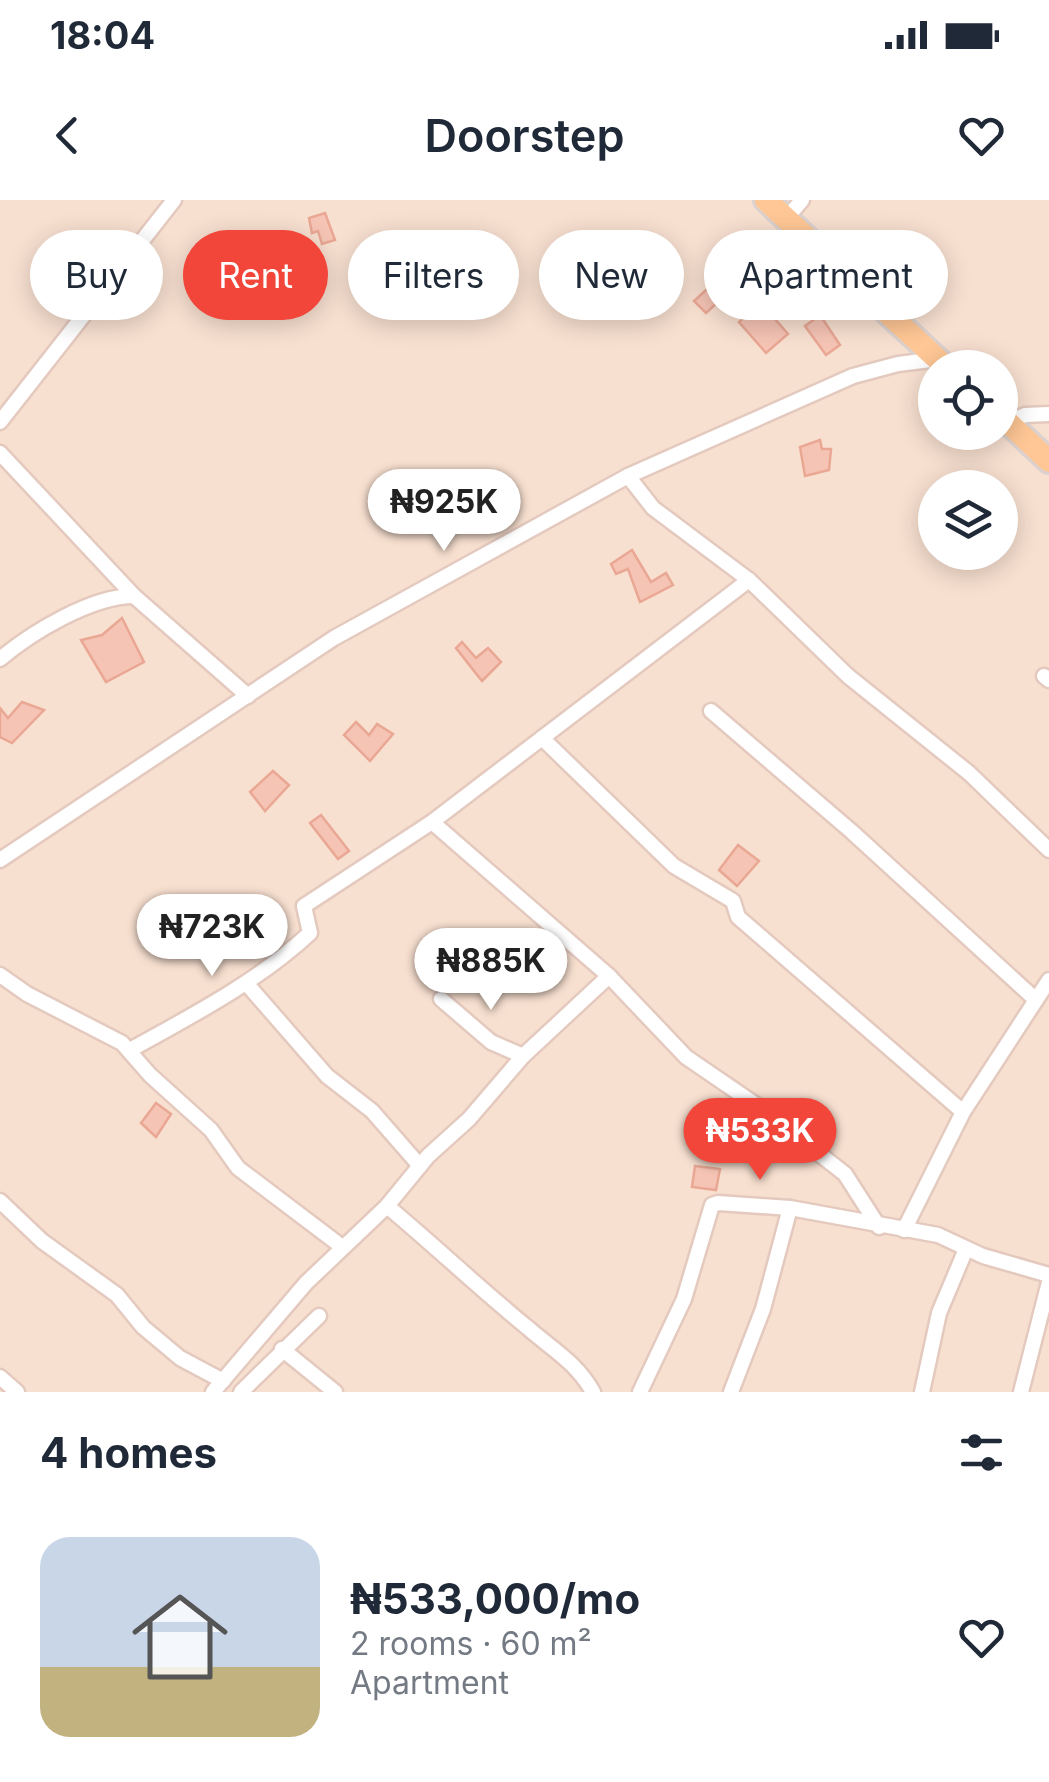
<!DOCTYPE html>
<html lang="en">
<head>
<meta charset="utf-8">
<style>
  :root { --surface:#fff; --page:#f2f2f3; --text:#1f2937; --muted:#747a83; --accent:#f2463a }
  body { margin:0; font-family:Inter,sans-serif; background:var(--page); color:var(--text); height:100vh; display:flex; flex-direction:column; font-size:38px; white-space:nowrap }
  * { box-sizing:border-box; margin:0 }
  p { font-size:32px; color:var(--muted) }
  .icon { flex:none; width:55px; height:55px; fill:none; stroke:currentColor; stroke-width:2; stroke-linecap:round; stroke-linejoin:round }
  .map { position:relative; height:1192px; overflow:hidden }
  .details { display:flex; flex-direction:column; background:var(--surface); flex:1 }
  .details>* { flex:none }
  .banner { position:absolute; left:30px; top:30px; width:990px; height:90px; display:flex; gap:20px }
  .buttons { position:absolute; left:918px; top:150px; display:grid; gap:20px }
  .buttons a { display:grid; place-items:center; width:100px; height:100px; border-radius:50%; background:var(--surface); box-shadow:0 5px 25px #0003; font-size:50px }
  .price { position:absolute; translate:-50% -85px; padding:0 22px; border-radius:35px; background:#fff; color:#222; font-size:32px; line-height:65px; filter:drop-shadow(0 2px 5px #0008) }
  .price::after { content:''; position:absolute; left:50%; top:60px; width:30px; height:22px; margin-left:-15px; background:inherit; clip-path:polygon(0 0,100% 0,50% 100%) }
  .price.selected { background:var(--accent); color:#fff }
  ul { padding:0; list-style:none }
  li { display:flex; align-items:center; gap:30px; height:250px; padding:0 40px }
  li span { display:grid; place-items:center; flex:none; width:280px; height:200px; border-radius:30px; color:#555 }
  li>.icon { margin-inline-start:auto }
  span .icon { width:120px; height:120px; fill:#fffc; stroke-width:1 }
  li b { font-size:42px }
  h2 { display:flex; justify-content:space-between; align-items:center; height:120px; padding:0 40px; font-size:42px }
  .pill { padding:0 35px; border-radius:45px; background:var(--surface); box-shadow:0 5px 25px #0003; font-size:35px; line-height:90px }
  .pill.selected { background:var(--accent); color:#fff }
  .status { display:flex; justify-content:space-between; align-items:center; height:70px; padding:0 50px; background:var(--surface); direction:ltr }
  .status svg { height:28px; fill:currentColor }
  header { display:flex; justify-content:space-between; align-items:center; height:130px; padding:0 40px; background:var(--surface); font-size:45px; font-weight:600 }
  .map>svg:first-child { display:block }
  .residential { fill:#f8e0d0; fill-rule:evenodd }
  .building { fill:#f5c4b5; stroke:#e9a794; stroke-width:2.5 }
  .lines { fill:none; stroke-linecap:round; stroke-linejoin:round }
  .minor-casing { stroke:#e4c9be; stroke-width:19 }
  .primary-casing { stroke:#dbd1cf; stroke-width:28 }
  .minor { stroke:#fff; stroke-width:14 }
  .primary { stroke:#ffc795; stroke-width:22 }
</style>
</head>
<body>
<div class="status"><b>18:04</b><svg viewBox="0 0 49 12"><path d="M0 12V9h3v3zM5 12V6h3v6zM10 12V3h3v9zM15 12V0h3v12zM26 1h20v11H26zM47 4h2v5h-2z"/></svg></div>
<header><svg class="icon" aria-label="back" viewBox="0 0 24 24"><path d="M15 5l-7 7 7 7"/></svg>Doorstep<svg class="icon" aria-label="heart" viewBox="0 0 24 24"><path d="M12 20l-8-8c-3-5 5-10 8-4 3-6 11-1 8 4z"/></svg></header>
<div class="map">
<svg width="1049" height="1192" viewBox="0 0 1049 1192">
  <rect width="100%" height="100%" fill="#feeddf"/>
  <path class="residential" d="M 0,0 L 1049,0 L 1049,1192 L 0,1192 ZM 935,168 L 1000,168 L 1000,232 L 935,232 ZM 935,288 L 1000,288 L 1000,352 L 935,352 Z"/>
  <g class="building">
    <path d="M 325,13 L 335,40 L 322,44 L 318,31 L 312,33 L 309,18 Z"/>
    <path d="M 730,68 L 742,80 L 706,113 L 694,101 Z"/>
    <path d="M 760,102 L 788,134 L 766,153 L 739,122 Z"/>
    <path d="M 820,115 L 840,145 L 826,155 L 805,126 Z"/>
    <path d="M 820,240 L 822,249 L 831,249 L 829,270 L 805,276 L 800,247 Z"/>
    <path d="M 632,350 L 651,382 L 666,373 L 673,385 L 640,402 L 628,369 L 616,374 L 611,364 Z"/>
    <path d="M 122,418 L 144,462 L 106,482 L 81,440 L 102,435 Z"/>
    <path d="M 462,442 L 476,458 L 488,448 L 501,462 L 482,481 L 456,448 Z"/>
    <path d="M 22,502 L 44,510 L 12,543 L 0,537 L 0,508 L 8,518 Z"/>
    <path d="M 356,522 L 369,535 L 377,524 L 393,534 L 370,561 L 344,535 Z"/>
    <path d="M 273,571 L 289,585 L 265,611 L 250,592 Z"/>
    <path d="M 321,615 L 349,651 L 338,659 L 310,623 Z"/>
    <path d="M 738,645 L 759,661 L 737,686 L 719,670 Z"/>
    <path d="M 156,903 L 171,914 L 156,937 L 141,923 Z"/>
    <path d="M 695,966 L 720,969 L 716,990 L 692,987 Z"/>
  </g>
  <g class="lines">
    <g class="minor-casing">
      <g id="minor">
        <path d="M 786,19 L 802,0"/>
        <path d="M 0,222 L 174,0"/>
        <path d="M 1008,222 L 1025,215 L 1049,214"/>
        <path d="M 0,253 L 134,396 L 248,496"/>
        <path d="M 628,276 L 653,308 L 749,380 L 848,476 L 969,573 L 1049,650"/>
        <path d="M 0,459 C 32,432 92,396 134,396"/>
        <path d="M 1044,476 L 1049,480"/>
        <path d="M 711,511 L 851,631 L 1036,800"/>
        <path d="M 542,538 L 674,666 L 733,701 L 738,717 L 963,912"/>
        <path d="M 432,622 L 609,776 L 686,857 L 762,909 L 845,974 L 879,1027"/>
        <path d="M 0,660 L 334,438 L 628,276 L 853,176 L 898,164 L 938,159"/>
        <path d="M 0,775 L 27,794 L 122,843 L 150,875 L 211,930 L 238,968 L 341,1046"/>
        <path d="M 246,783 L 327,876 L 372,911 L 420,966"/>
        <path d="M 441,799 L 491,842 L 523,856"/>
        <path d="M 130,850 C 193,815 257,782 310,733 L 304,706 L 432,622 L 749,380"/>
        <path d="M 0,1001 L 42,1041 L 117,1095 L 143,1127 L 180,1158 L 223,1181"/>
        <path d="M 387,1006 C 435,1046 480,1089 528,1128 C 553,1150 576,1162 593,1192"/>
        <path d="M 904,1030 L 963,912 L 1049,780"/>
        <path d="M 282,1149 L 335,1192"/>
        <path d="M 0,1177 L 17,1192"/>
        <path d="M 213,1192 L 306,1083 L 387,1006 L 428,956 L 469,919 L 523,856 L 609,776"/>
        <path d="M 241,1192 L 319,1116"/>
        <path d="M 640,1192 L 684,1099 L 712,1005 L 718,1003 L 790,1008 L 938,1035 L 983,1056 L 1049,1075"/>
        <path d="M 731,1192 L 763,1109 L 790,1008"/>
        <path d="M 922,1192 L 939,1113 L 966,1049"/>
        <path d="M 1021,1192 L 1049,1082"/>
      </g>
    </g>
    <g class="primary-casing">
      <g id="primary">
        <path d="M 766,0 L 947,168"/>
        <path d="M 1000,215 L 1049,261"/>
      </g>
    </g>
    <use href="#minor" class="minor"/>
    <use href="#primary" class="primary"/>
  </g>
</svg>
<div class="buttons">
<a><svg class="icon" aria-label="locate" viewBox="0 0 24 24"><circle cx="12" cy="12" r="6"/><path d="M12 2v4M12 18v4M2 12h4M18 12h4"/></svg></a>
<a><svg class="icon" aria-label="layers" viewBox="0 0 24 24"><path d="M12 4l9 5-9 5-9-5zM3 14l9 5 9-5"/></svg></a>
</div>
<b class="price" style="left:444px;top:354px">₦925K</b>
<b class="price" style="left:212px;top:779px">₦723K</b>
<b class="price" style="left:491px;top:813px">₦885K</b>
<b class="price selected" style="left:760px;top:983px">₦533K</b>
<div class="banner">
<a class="pill">Buy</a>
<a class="pill selected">Rent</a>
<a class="pill">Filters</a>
<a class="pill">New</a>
<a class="pill">Apartment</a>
</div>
</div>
<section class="details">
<h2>4 homes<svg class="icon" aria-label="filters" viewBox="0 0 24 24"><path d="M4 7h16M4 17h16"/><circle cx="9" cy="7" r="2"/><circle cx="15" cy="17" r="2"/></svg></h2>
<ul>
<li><span style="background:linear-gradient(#c9d6e8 65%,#c2b280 0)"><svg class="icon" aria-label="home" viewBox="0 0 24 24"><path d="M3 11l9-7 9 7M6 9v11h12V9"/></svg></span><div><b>₦533,000/mo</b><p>2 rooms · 60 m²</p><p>Apartment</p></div><svg class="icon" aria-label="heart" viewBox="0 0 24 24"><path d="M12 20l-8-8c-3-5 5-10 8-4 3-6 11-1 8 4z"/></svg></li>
</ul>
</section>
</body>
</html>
